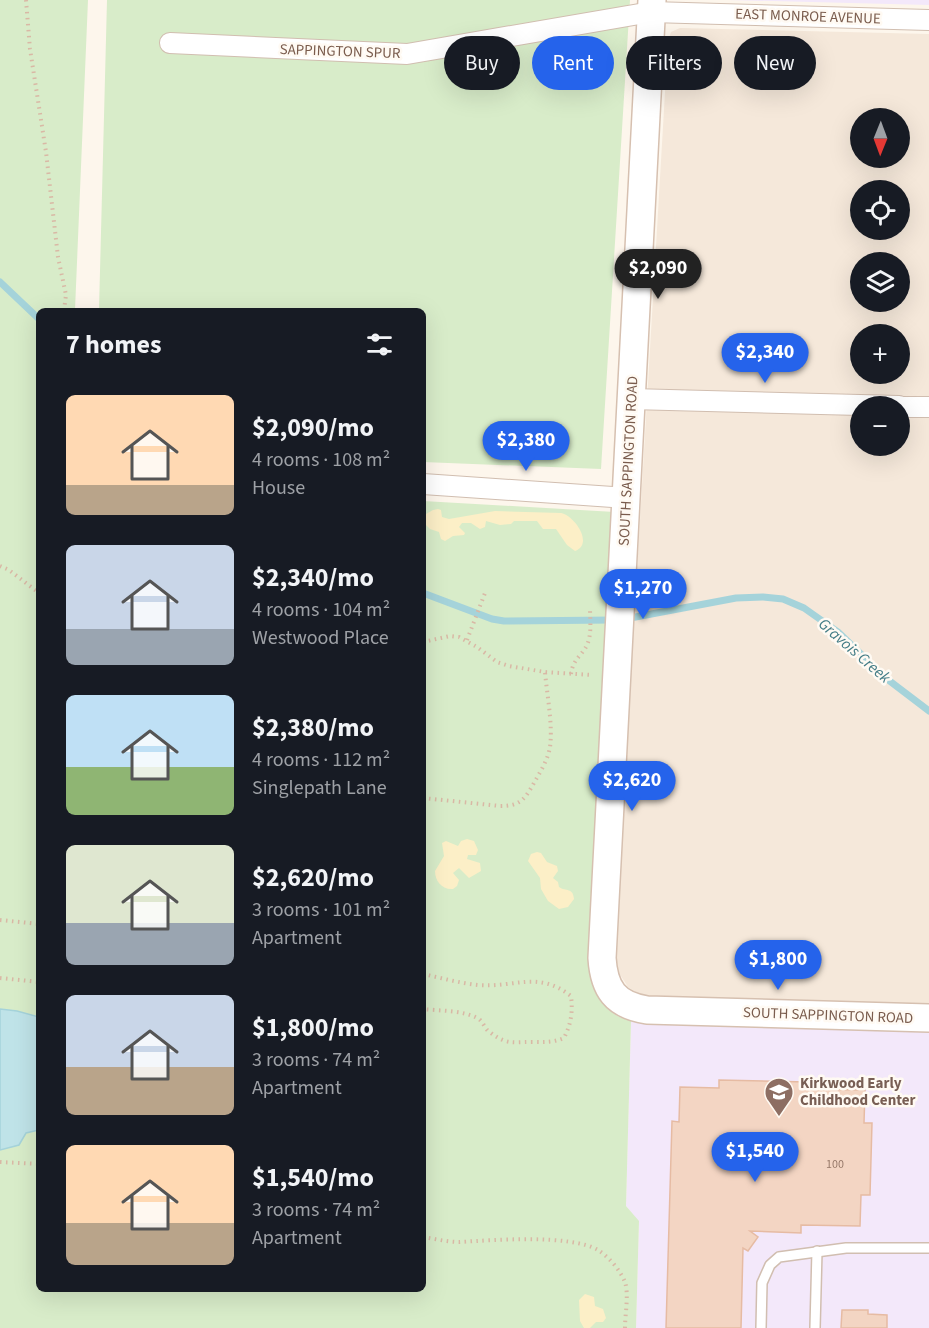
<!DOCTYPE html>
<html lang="en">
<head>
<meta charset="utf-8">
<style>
  :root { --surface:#171b24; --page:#242831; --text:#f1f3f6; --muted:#9ea1a6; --accent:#2563eb }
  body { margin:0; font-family:"Source Sans 3",sans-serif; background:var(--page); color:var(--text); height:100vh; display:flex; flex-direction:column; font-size:22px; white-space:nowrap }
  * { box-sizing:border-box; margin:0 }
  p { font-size:20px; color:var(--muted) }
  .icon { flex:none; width:33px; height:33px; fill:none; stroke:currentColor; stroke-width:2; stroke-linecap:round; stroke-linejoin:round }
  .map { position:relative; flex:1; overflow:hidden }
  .drawer { position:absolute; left:36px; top:308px; width:390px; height:984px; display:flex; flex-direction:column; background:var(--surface); border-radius:9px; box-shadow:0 6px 24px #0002 }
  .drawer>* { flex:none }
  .hud { position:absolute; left:444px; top:36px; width:394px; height:54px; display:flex; gap:12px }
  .needle { width:39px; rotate:181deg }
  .buttons { position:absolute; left:850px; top:108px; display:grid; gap:12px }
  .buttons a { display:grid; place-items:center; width:60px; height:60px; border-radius:50%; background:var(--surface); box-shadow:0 6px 24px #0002; font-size:30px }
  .price { position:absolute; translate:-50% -51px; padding:0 14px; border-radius:21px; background:var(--accent); color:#fff; font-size:20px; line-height:39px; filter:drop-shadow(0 2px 3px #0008) }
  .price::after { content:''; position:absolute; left:50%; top:36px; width:18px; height:14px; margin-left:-9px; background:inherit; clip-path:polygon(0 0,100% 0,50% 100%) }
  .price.active { background:#222; color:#fff }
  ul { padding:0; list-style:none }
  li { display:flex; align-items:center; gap:18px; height:150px; padding:0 30px }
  li span { display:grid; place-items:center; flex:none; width:168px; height:120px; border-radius:9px; color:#555 }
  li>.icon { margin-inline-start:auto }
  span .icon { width:72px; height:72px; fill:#fffc; stroke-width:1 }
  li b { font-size:26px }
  h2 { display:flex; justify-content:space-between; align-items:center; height:72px; padding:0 30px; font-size:26px }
  .pill { padding:0 21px; border-radius:27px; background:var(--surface); box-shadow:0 6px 24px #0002; font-size:21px; line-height:54px }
  .pill.active { background:var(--accent); color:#fff }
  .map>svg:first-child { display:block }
  .residential { fill:#f5e8da; fill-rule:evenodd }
  .education { fill:#f3e8fa }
  .green { fill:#d8ecc9 }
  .sand { fill:#fcefc7 }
  .water { fill:#bfe3e8; stroke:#a5d3da; stroke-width:1.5 }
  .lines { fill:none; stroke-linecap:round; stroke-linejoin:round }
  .stream { stroke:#a5d3da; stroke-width:7 }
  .building { fill:#f3d5c3; stroke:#e6bba3; stroke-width:1.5 }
  .lane-casing { stroke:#d1beb0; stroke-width:12 }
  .street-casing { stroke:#d1beb0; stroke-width:22 }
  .secondary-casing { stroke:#d6c0b0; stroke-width:30 }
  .path { stroke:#d9b8a5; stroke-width:4; stroke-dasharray:1.5 4.5; stroke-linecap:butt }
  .lane { stroke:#fff; stroke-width:9 }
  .street { stroke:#fff; stroke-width:20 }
  .secondary { stroke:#fff; stroke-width:27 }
  .labels { text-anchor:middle; stroke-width:5; stroke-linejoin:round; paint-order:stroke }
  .number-label { font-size:12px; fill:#987a6a }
  .street-label { font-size:15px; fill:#7a5c4d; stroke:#fffaf3 }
  .education-label { font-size:15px; font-weight:bold; fill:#785e54; stroke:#fffaf3; text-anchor:start }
  .water-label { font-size:16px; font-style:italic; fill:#437c86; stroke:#fffaf3 }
</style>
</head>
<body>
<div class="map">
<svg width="929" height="1328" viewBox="0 0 929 1328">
  <rect width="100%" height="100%" fill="#fdf6ec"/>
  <path class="residential" d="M 680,28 L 929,34 L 929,1006 L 669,1000 L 642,996 L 628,987 L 619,973 L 616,958 L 616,931 L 668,41 L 671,32 ZM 861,118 L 900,118 L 900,158 L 861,158 ZM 861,190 L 900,190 L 900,230 L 861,230 ZM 861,262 L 900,262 L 900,302 L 861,302 ZM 861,334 L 900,334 L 900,374 L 861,374 ZM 861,406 L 900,406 L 900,446 L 861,446 Z"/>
  <g class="education">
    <path d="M 728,0 L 929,0 L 929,5 Z"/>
    <path d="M 631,1021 L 929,1031 L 929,1328 L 636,1328 L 639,1222 L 626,1206 Z"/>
  </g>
  <g class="green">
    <path d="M 0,0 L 88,0 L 75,310 L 39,310 L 39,1288 L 423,1288 L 423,501 L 615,512 L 598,994 C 605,1009 615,1017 631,1021 L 626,1206 L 639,1221 L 636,1328 L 0,1328 Z"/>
    <path d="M 107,0 L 630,0 L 601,469 L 423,462 L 423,310 L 99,310 Z"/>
  </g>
  <g class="sand">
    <path d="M 438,509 L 441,510 L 442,517 L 449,519 L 495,511 L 561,513 C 575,516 594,544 575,551 L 567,545 L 556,529 L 543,529 L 537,521 L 514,521 L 511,524 L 500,525 L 486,521 L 485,527 L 480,529 L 471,523 L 462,523 L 459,527 L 465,533 L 464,535 L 453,536 L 445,541 L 441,539 L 439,532 L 430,529 L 425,524 L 426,514 L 433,510 Z"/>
    <path d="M 467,839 L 474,841 L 478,850 L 476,855 L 468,855 L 467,859 L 480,863 L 481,871 L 469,878 L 459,868 L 453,873 L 459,880 L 457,886 L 453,889 C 442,890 435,881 435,871 L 444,856 L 442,843 L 446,841 L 458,846 L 461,841 Z"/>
    <path d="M 537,852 L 541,853 L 547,862 L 557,866 L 558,871 L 553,878 L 558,882 L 559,887 C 566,892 573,887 574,899 L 568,907 L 559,909 L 548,901 L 541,889 L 540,878 L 528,861 L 531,854 Z"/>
    <path d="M 585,1294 L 594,1297 L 595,1306 L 603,1309 L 606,1318 L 603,1322 L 596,1322 L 590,1328 L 584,1328 L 580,1321 L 579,1300 Z"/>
  </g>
  <path class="water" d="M 0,1009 L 17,1011 L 39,1017 L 39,1130 L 26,1133 L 19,1145 L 0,1150 Z"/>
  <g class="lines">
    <g class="stream">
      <path d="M 0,282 L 39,319"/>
      <path d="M 423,593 L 492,619 L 504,621 L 614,620"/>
      <path d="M 625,619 L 736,598 L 763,597 L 783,599 L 804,608 L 838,632 L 887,679 L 929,711"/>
    </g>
  </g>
  <g class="building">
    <path d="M 719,1080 L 807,1082 L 807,1089 L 865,1090 L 864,1123 L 872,1123 L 870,1195 L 861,1195 L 860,1226 L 801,1225 L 801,1233 L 750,1231 L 758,1237 L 748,1251 L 743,1248 L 741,1328 L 666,1328 L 672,1121 L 679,1122 L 680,1087 L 719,1088 Z"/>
    <path d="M 842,1310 L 868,1310 L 868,1314 L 887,1315 L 887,1328 L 841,1328 Z"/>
  </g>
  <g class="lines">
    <g class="lane-casing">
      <g id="lane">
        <path d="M 761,1328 L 762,1283 L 770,1265 L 779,1257 L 846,1248 L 929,1248"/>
        <path d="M 815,1328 L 817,1251"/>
      </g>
    </g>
    <g class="street-casing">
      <g id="street">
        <path d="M 170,43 L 407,54 L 651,12 L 929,20"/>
        <path d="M 631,399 L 899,406"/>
        <path d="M 900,407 L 929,407"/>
        <path d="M 423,484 L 627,498"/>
      </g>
    </g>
    <g class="secondary-casing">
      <path id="secondary" d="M 652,0 L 602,958 C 604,989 615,1005 647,1010 L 929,1018"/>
    </g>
    <g class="path">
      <path d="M 26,0 L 30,49 L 46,152 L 58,257 L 66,295 L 64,310"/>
      <path d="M 0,566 L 9,570 L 39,593"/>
      <path d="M 467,640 L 485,593"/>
      <path d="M 423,642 L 450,636 L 459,637 L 477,647 L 497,662 L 509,666 L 545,672 L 592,675"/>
      <path d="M 571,674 C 573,659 581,657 587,645 C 592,634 590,619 590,607"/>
      <path d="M 423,798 L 500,806 C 521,806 525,799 535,781 C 541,771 548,759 550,747 C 553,725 547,695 545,672"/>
      <path d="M 0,920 L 39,924"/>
      <path d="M 423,974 C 441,978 460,983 478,985 C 516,988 537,970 571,996 C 573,1012 571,1024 564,1038 C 552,1043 543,1042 531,1042 C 513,1042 507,1045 491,1033 C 485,1030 484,1023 479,1019 C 464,1010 440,1011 423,1009"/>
      <path d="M 0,978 L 39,982"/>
      <path d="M 0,1162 L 39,1164"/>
      <path d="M 423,1237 C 435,1239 448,1242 460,1242 C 493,1240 570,1234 598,1250 C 609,1257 620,1270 625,1282 C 629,1295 625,1314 625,1328"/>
    </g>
    <use href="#lane" class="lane"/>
    <use href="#street" class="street"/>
    <use href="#secondary" class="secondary"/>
  </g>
  <defs>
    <g id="school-pin" transform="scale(1.5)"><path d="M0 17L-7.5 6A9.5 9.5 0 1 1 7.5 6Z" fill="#8d6e63" stroke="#fffaf3"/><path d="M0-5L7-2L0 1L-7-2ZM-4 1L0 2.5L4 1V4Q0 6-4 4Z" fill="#fff"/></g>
  </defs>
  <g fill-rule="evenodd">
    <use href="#school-pin" x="779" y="1092"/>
  </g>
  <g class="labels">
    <g class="number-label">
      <text x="835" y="1168">100</text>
    </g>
    <g class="street-label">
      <text transform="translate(808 16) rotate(2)" y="5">EAST MONROE AVENUE</text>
      <text transform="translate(340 51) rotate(2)" y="5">SAPPINGTON SPUR</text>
      <text transform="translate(628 461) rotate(-87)" y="5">SOUTH SAPPINGTON ROAD</text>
      <text transform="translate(828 1015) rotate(2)" y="5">SOUTH SAPPINGTON ROAD</text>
    </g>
    <g class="education-label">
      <text x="800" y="1088">Kirkwood Early<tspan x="800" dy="17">Childhood Center</tspan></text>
    </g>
    <g class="water-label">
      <text transform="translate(855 650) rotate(41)" y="6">Gravois Creek</text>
    </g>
  </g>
</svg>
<div class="buttons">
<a><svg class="needle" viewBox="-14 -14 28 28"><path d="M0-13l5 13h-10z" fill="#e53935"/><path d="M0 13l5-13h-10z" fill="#9ea1a6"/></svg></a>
<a><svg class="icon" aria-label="locate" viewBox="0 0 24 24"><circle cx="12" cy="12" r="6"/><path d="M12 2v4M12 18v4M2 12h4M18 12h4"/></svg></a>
<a><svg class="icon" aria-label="layers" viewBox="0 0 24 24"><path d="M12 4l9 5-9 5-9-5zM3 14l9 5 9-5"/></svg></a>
<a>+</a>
<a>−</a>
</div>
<b class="price active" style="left:658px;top:300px">$2,090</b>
<b class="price" style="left:765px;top:384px">$2,340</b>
<b class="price" style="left:526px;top:472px">$2,380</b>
<b class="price" style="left:643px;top:620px">$1,270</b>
<b class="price" style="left:632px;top:812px">$2,620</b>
<b class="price" style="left:778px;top:991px">$1,800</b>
<b class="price" style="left:755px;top:1183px">$1,540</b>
<div class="hud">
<a class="pill">Buy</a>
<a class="pill active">Rent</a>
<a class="pill">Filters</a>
<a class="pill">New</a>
</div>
<section class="drawer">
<h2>7 homes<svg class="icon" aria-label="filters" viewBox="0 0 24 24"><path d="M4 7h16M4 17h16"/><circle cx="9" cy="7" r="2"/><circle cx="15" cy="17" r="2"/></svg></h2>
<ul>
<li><span style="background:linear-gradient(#ffd9b3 75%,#b9a48a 0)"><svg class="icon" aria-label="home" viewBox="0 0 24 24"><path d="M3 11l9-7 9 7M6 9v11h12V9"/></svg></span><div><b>$2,090/mo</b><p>4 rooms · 108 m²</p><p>House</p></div></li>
<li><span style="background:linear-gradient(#c9d6e8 70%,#9aa5b1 0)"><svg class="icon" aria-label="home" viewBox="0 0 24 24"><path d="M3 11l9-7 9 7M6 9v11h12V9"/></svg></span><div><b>$2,340/mo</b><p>4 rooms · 104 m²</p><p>Westwood Place</p></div></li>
<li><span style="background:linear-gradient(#bfe0f5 60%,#8fb573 0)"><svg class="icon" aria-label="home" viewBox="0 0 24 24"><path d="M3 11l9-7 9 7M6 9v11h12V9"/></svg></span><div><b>$2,380/mo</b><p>4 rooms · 112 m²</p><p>Singlepath Lane</p></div></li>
<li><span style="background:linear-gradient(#dfe7d0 65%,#9aa5b1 0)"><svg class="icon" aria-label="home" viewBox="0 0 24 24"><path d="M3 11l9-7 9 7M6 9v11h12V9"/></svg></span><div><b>$2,620/mo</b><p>3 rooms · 101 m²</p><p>Apartment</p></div></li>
<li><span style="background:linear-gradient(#c9d6e8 60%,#b9a48a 0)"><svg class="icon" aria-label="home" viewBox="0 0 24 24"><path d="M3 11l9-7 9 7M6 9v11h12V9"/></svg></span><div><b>$1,800/mo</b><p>3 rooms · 74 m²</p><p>Apartment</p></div></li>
<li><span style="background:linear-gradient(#ffd9b3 65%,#b9a48a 0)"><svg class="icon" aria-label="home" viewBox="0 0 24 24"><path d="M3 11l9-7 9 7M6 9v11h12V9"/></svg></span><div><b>$1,540/mo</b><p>3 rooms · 74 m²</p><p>Apartment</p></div></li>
</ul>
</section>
</div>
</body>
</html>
